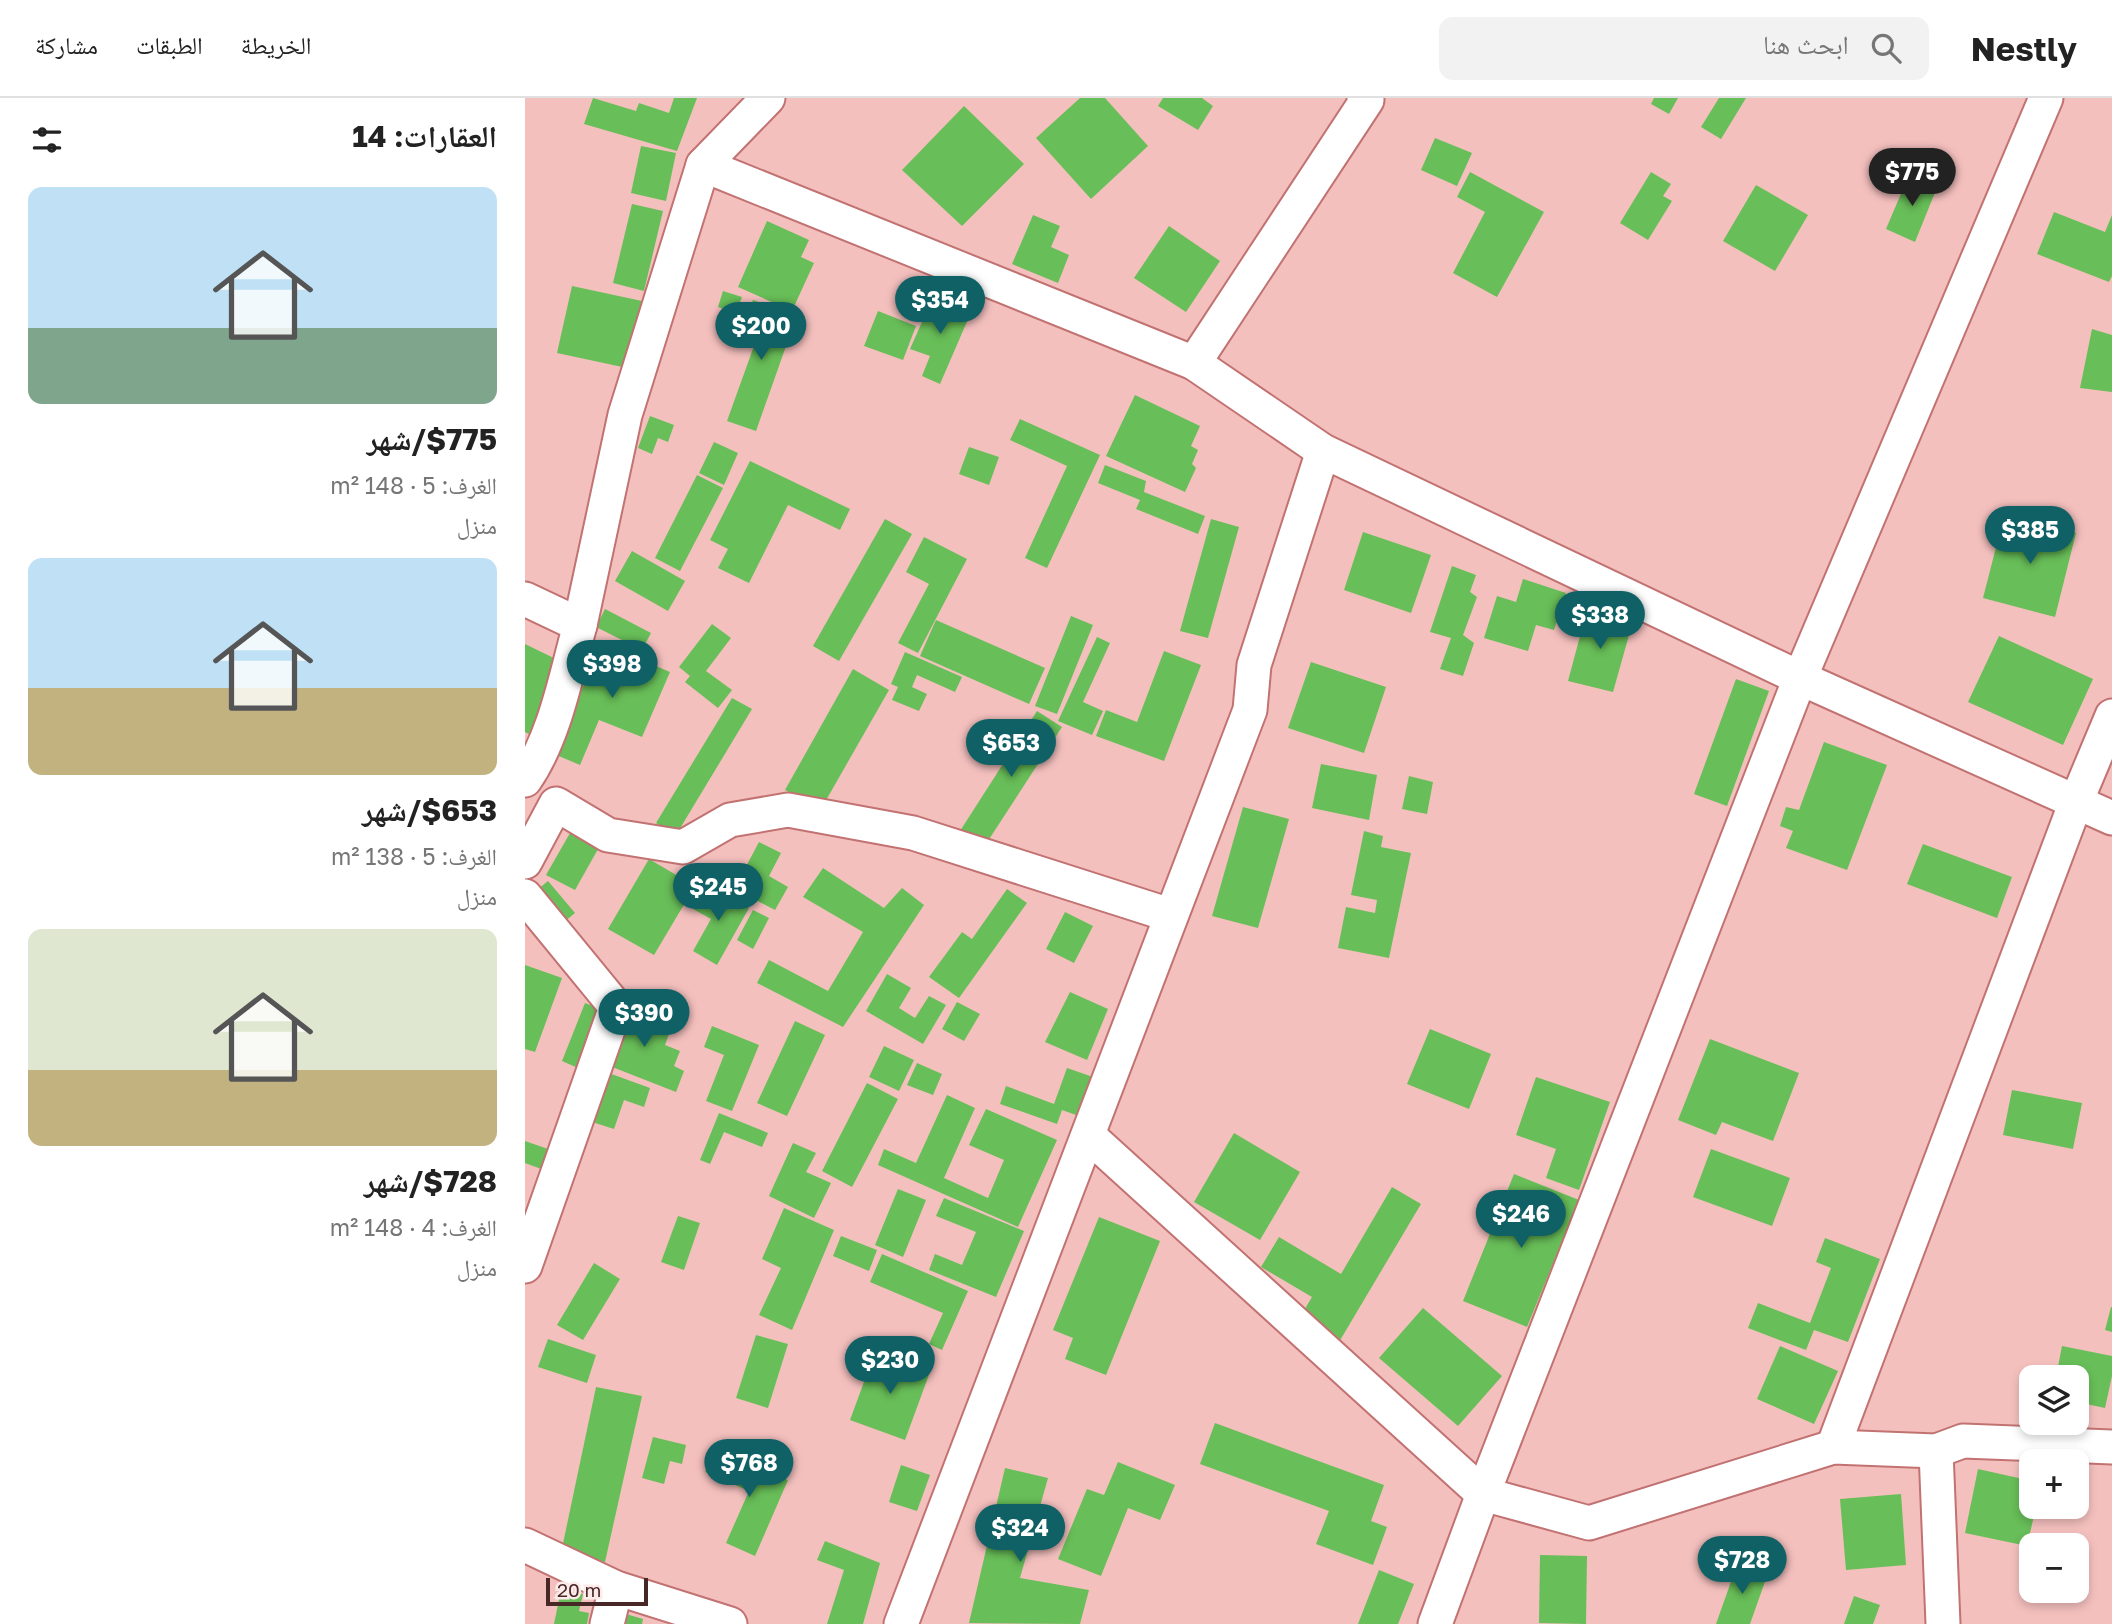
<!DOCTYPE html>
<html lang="ar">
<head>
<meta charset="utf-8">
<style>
  :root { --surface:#fff; --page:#f2f2f2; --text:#222; --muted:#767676; --line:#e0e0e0; --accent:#106166 }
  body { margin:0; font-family:"Golos Text","Noto Naskh Arabic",sans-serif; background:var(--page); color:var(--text); direction:rtl; height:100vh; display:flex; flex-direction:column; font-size:26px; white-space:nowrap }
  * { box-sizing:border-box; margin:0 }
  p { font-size:23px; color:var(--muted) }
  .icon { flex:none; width:38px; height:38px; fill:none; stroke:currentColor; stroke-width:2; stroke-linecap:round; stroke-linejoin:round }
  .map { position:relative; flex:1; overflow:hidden; direction:ltr }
  .details { display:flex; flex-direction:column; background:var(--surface); width:525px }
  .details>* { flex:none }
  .buttons { position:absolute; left:1494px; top:1267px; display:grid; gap:14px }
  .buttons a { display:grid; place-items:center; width:70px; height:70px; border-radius:14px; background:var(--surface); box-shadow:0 4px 10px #0003; font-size:35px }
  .scale { position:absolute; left:21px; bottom:18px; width:102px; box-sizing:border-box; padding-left:7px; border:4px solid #482727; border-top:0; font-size:19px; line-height:24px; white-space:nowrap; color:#482727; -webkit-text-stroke:5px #fdebea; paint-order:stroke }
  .price { position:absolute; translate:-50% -60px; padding:0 16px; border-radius:24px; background:var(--accent); color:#fff; font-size:23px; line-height:46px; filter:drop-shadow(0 2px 4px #0008) }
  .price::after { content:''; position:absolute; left:50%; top:42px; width:21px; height:16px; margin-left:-10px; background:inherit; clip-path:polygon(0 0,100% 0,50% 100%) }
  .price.selected { background:#222; color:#fff }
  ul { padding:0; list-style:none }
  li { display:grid; align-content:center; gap:14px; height:371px; padding:0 28px }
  li span { display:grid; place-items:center; height:217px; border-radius:14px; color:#555 }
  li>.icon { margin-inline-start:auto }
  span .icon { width:126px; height:126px; fill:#fffc; stroke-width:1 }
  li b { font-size:30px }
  h2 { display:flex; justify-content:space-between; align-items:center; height:84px; padding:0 28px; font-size:30px }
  header { display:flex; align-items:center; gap:42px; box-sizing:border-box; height:98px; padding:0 35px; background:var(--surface); border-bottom:2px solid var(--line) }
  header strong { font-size:33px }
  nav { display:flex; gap:38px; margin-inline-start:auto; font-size:24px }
  .search { width:490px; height:63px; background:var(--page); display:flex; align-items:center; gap:18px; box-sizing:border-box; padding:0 24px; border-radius:14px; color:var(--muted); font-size:26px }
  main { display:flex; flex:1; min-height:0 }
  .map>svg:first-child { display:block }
  .building { fill:#68be58 }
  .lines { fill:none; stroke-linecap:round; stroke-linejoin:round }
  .minor-casing { stroke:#c17271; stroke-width:37 }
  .minor { stroke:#fff; stroke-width:33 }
</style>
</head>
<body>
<header>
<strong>Nestly</strong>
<div class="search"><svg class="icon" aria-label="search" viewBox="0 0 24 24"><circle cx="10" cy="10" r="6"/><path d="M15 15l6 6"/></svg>ابحث هنا</div>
<nav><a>الخريطة</a><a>الطبقات</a><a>مشاركة</a></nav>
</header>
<main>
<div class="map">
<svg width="1587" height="1526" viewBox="0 0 1587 1526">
  <rect width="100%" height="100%" fill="#f4c0be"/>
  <g class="building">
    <path d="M 68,0 L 111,13 L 114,5 L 144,15 L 149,0 L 172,0 L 152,53 L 59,26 Z"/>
    <path d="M 555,0 L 580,0 L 623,48 L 566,101 L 511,40 Z"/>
    <path d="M 638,0 L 677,0 L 688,8 L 673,32 L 633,8 Z"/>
    <path d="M 1129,0 L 1153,0 L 1144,16 L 1126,6 Z"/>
    <path d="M 1194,0 L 1221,0 L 1196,41 L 1176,29 Z"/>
    <path d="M 439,8 L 499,66 L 437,128 L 377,72 Z"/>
    <path d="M 910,40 L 947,55 L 932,88 L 896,72 Z"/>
    <path d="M 116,48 L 151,55 L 141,103 L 106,95 Z"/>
    <path d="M 945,74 L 1019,114 L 972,199 L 928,175 L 960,114 L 932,99 Z"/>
    <path d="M 1126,74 L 1146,86 L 1138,98 L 1147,103 L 1123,142 L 1095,125 Z"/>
    <path d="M 1384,77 L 1413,87 L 1390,144 L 1361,131 Z"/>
    <path d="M 1231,87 L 1283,117 L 1250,173 L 1198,143 Z"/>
    <path d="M 107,106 L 138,113 L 119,193 L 88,185 Z"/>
    <path d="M 1529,114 L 1580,134 L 1587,117 L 1587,178 L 1584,184 L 1512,156 Z"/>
    <path d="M 508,117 L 535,128 L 526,149 L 544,157 L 533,185 L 487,166 Z"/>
    <path d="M 242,123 L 284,142 L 276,159 L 289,165 L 267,213 L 213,189 Z"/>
    <path d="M 644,128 L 695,163 L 661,214 L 609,180 Z"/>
    <path d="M 47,188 L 117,203 L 102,270 L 32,255 Z"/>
    <path d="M 198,193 L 217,199 L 211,215 L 193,209 Z"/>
    <path d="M 409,197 L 447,212 L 415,286 L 397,278 L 405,258 L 385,251 Z"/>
    <path d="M 228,202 L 272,217 L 231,333 L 202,323 L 234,234 L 218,228 Z"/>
    <path d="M 353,213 L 391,228 L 378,262 L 339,248 Z"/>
    <path d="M 1567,231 L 1587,237 L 1587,294 L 1555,290 Z"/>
    <path d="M 610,297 L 675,328 L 666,348 L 673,352 L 667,366 L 671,370 L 660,394 L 581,358 Z"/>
    <path d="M 125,318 L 149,327 L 143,344 L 133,340 L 127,356 L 113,350 Z"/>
    <path d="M 495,321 L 575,357 L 522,470 L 500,460 L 542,368 L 485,342 Z"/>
    <path d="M 189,344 L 213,355 L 199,387 L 174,375 Z"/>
    <path d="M 444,349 L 474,359 L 464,387 L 434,376 Z"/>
    <path d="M 225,363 L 325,411 L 315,432 L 263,407 L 224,485 L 193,470 L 203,451 L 185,442 Z"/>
    <path d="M 580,367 L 621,383 L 619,394 L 680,418 L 673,436 L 611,411 L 615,402 L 573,385 Z"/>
    <path d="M 172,377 L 198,390 L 155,473 L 130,460 Z"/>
    <path d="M 1479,418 L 1551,435 L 1530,519 L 1458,500 Z"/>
    <path d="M 360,421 L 387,436 L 314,563 L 288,548 Z"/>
    <path d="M 686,421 L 714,429 L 683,540 L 655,533 Z"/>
    <path d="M 838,434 L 906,457 L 886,515 L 819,492 Z"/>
    <path d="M 399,439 L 442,461 L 393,555 L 373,545 L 404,486 L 381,474 Z"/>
    <path d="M 107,453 L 160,483 L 143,513 L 90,483 Z"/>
    <path d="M 927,468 L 951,477 L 945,494 L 952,499 L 938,537 L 949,545 L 938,578 L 915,571 L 926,540 L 905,534 Z"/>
    <path d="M 998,481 L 1041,495 L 1029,532 L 1011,527 L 1003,553 L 959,540 L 972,498 L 991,504 Z"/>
    <path d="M 80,511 L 126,535 L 117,552 L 71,529 Z"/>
    <path d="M 1062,512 L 1108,523 L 1088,594 L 1043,583 Z"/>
    <path d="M 546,518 L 568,527 L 532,616 L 510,608 Z"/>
    <path d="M 411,522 L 520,570 L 504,606 L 395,558 Z"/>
    <path d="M 187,526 L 206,540 L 181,573 L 207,592 L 193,610 L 160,584 L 165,578 L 154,569 Z"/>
    <path d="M 1474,538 L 1568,581 L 1538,647 L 1443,604 Z"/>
    <path d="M 572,539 L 585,545 L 558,604 L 578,613 L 567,637 L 533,623 Z"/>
    <path d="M 77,545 L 145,574 L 117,639 L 74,622 L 55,667 L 29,656 Z"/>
    <path d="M 0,546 L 39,565 L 4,636 L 0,634 Z"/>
    <path d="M 639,553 L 676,567 L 639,663 L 571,638 L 581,612 L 612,624 Z"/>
    <path d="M 380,554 L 437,579 L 430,594 L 392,577 L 387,589 L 402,596 L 394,613 L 367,602 L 373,589 L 366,586 Z"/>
    <path d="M 786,564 L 861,589 L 839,655 L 763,630 Z"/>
    <path d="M 328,571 L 364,592 L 296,711 L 260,692 Z"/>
    <path d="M 1211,581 L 1244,593 L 1202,708 L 1169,696 Z"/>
    <path d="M 207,600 L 227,611 L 151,737 L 131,725 Z"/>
    <path d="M 512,613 L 537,629 L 459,749 L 435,733 Z"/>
    <path d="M 1299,644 L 1362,667 L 1322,772 L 1261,750 L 1268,733 L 1255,728 L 1261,709 L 1274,712 Z"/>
    <path d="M 796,666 L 852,677 L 844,722 L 787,710 Z"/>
    <path d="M 884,678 L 908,684 L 902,716 L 877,711 Z"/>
    <path d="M 718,709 L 764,721 L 733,830 L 687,818 Z"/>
    <path d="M 49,728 L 77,744 L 50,792 L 21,777 Z"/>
    <path d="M 839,733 L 858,738 L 856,749 L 886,755 L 864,860 L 813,850 L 821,809 L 850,815 L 852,802 L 826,797 Z"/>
    <path d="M 234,744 L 256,755 L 244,778 L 263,789 L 250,812 L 209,791 Z"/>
    <path d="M 1398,746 L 1487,779 L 1472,820 L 1382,786 Z"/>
    <path d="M 124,761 L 170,788 L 129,857 L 83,831 Z"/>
    <path d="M 298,770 L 359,810 L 377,790 L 399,807 L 318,929 L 232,885 L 244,862 L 303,893 L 338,834 L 278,799 Z"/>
    <path d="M 23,783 L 50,815 L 34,828 L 7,796 Z"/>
    <path d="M 182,787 L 224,810 L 192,867 L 168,853 L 186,821 L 168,811 Z"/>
    <path d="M 482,791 L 502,805 L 434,900 L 404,879 L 437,834 L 447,841 Z"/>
    <path d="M 228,812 L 244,820 L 228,851 L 212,842 Z"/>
    <path d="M 540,814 L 568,828 L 549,865 L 521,851 Z"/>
    <path d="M 0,867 L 37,880 L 10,954 L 0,951 Z"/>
    <path d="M 362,876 L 386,890 L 374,910 L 390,920 L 404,898 L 421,907 L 398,946 L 341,913 Z"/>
    <path d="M 545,894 L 583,911 L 562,962 L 520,944 Z"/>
    <path d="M 432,904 L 455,916 L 439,943 L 417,931 Z"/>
    <path d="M 60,905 L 83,914 L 60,973 L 37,963 Z"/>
    <path d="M 101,906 L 148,925 L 140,947 L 155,953 L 149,968 L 159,973 L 151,994 L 77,965 Z"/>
    <path d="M 270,923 L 300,937 L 262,1018 L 232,1005 Z"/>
    <path d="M 187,928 L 234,947 L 207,1013 L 181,1003 L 199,957 L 179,949 Z"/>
    <path d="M 905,931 L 966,956 L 944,1011 L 882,986 Z"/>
    <path d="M 1185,941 L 1274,975 L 1248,1043 L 1197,1024 L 1191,1037 L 1153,1022 Z"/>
    <path d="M 359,948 L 389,962 L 374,993 L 344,979 Z"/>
    <path d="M 392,965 L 417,976 L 408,997 L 382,987 Z"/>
    <path d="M 542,970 L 568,979 L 554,1018 L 537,1012 L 532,1026 L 475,1006 L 481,988 L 529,1006 Z"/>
    <path d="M 81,974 L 125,990 L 119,1009 L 99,1002 L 89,1031 L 64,1023 Z"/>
    <path d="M 1011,979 L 1085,1004 L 1054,1092 L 1021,1080 L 1031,1051 L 991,1037 Z"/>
    <path d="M 342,985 L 373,1001 L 327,1089 L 297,1073 Z"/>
    <path d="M 1487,992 L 1557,1005 L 1548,1051 L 1478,1037 Z"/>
    <path d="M 422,997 L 450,1010 L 419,1080 L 463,1100 L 479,1062 L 444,1047 L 461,1011 L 532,1042 L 493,1129 L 353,1067 L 359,1051 L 391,1065 Z"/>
    <path d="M 194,1015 L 243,1035 L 237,1049 L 199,1034 L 185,1066 L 175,1062 Z"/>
    <path d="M 709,1035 L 775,1074 L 735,1142 L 669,1104 Z"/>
    <path d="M 0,1043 L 26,1052 L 19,1072 L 0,1065 Z"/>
    <path d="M 268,1045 L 291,1055 L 281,1074 L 306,1085 L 289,1120 L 244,1098 Z"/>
    <path d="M 1186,1051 L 1265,1080 L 1247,1128 L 1168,1099 Z"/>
    <path d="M 989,1076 L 1054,1102 L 1002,1229 L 938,1203 Z"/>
    <path d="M 867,1089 L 896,1106 L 814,1244 L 774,1221 L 787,1199 L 736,1169 L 754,1139 L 816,1176 Z"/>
    <path d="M 373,1091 L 401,1102 L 378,1159 L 350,1147 Z"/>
    <path d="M 419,1100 L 499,1133 L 471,1199 L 404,1172 L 410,1156 L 437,1167 L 451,1134 L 411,1118 Z"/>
    <path d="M 259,1110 L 309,1132 L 267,1232 L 234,1217 L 256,1170 L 237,1161 Z"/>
    <path d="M 153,1118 L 175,1125 L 159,1172 L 136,1164 Z"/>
    <path d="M 574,1119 L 635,1143 L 581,1277 L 540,1261 L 548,1240 L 528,1232 Z"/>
    <path d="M 316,1138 L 352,1152 L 344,1173 L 308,1158 Z"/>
    <path d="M 1300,1140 L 1355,1161 L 1323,1244 L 1289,1232 L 1281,1252 L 1223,1230 L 1233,1205 L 1285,1225 L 1306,1170 L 1291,1164 Z"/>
    <path d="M 357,1156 L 443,1193 L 417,1252 L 404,1246 L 418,1215 L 345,1184 Z"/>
    <path d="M 69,1165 L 95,1181 L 58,1242 L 32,1227 Z"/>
    <path d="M 1586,1209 L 1587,1209 L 1587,1234 L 1580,1232 Z"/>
    <path d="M 898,1210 L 977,1278 L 933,1328 L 854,1260 Z"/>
    <path d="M 231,1237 L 263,1246 L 243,1310 L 211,1300 Z"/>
    <path d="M 23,1241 L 71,1257 L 62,1285 L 13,1269 Z"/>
    <path d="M 1255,1248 L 1313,1273 L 1289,1326 L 1232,1301 Z"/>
    <path d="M 1537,1248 L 1587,1258 L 1587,1278 L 1580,1310 L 1552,1304 L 1552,1279 L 1531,1279 Z"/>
    <path d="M 350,1254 L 405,1274 L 380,1342 L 325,1322 Z"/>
    <path d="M 71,1289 L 117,1298 L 80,1464 L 36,1455 Z"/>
    <path d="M 690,1325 L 859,1387 L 846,1423 L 862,1429 L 848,1467 L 791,1446 L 804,1413 L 675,1366 Z"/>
    <path d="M 128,1339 L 161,1347 L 157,1366 L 145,1363 L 139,1386 L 117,1380 Z"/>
    <path d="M 190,1351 L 263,1382 L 230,1458 L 201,1445 L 224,1393 L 180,1374 Z"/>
    <path d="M 593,1364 L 650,1387 L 635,1422 L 603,1410 L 576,1478 L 533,1461 L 562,1391 L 579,1397 Z"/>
    <path d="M 376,1367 L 405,1377 L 392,1413 L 364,1404 Z"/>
    <path d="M 480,1370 L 523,1380 L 495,1480 L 564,1492 L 555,1526 L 444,1525 Z"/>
    <path d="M 1453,1371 L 1507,1383 L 1507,1409 L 1511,1409 L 1502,1448 L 1440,1435 Z"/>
    <path d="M 1376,1396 L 1381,1467 L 1321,1472 L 1315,1401 Z"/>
    <path d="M 300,1443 L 355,1465 L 338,1526 L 302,1526 L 319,1472 L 292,1462 Z"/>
    <path d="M 1015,1457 L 1062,1458 L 1061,1526 L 1014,1525 Z"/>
    <path d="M 1213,1464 L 1243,1475 L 1225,1526 L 1191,1526 Z"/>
    <path d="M 854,1472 L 889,1486 L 873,1526 L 833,1526 Z"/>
    <path d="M 36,1492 L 58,1496 L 54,1513 L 64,1515 L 62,1526 L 29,1526 Z"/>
    <path d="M 1329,1498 L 1355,1507 L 1348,1526 L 1319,1526 Z"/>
    <path d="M 94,1514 L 118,1521 L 117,1526 L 91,1526 Z"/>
  </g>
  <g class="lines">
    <g class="minor-casing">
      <g id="minor">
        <path d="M 178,67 L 669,265 L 842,2 L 839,0"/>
        <path d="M 669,265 L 798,353 L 1275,580 L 1587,720"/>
        <path d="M 0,501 L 55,527 C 41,577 30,639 0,682"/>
        <path d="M 55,527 L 100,317 L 178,67 L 243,0"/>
        <path d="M 0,764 L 31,706 L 83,737 L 158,749 L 205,722 L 263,712 L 388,735 L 645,817"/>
        <path d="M 0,798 L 91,909 L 0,1168"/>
        <path d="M 564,1038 L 958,1396 L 1064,1425 L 1308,1349 L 1411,1353 L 1438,1343 L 1587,1349"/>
        <path d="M 1308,1349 L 1551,704 L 1587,618"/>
        <path d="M 1411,1353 L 1418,1526"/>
        <path d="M 0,1447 L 91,1490 L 205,1526"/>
        <path d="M 82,1526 L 91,1490"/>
        <path d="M 376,1526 L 725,612 L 729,567 L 798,353"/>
        <path d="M 910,1526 L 958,1396 L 1275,580 L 1521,0"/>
      </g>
    </g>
    <use href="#minor" class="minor"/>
  </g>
</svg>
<div class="buttons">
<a><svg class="icon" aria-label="layers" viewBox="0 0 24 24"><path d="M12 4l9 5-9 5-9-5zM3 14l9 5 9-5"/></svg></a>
<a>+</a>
<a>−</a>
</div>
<div class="scale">20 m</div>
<b class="price selected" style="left:1387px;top:110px">$775</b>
<b class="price" style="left:415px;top:238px">$354</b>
<b class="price" style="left:236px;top:264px">$200</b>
<b class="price" style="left:1505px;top:468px">$385</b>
<b class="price" style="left:1075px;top:553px">$338</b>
<b class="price" style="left:87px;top:602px">$398</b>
<b class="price" style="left:486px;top:681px">$653</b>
<b class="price" style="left:193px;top:825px">$245</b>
<b class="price" style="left:119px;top:951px">$390</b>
<b class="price" style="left:996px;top:1152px">$246</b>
<b class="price" style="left:365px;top:1298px">$230</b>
<b class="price" style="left:224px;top:1401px">$768</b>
<b class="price" style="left:495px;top:1466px">$324</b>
<b class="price" style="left:1217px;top:1498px">$728</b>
</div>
<section class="details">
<h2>العقارات: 14<svg class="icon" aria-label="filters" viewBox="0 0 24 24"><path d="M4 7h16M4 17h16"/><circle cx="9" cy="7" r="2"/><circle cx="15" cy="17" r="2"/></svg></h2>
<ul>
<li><span style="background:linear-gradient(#bfe0f5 65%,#7fa58c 0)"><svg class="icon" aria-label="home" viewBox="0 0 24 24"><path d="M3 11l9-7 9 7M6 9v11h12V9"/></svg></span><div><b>$775/شهر</b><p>الغرف: 5 · 148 m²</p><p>منزل</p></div></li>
<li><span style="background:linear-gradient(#bfe0f5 60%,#c2b280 0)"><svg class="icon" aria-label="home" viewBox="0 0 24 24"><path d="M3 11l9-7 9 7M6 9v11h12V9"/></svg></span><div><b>$653/شهر</b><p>الغرف: 5 · 138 m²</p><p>منزل</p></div></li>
<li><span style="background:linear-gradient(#dfe7d0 65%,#c2b280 0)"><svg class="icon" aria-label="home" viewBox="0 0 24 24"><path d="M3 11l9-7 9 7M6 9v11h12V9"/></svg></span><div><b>$728/شهر</b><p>الغرف: 4 · 148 m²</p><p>منزل</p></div></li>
</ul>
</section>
</main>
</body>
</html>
